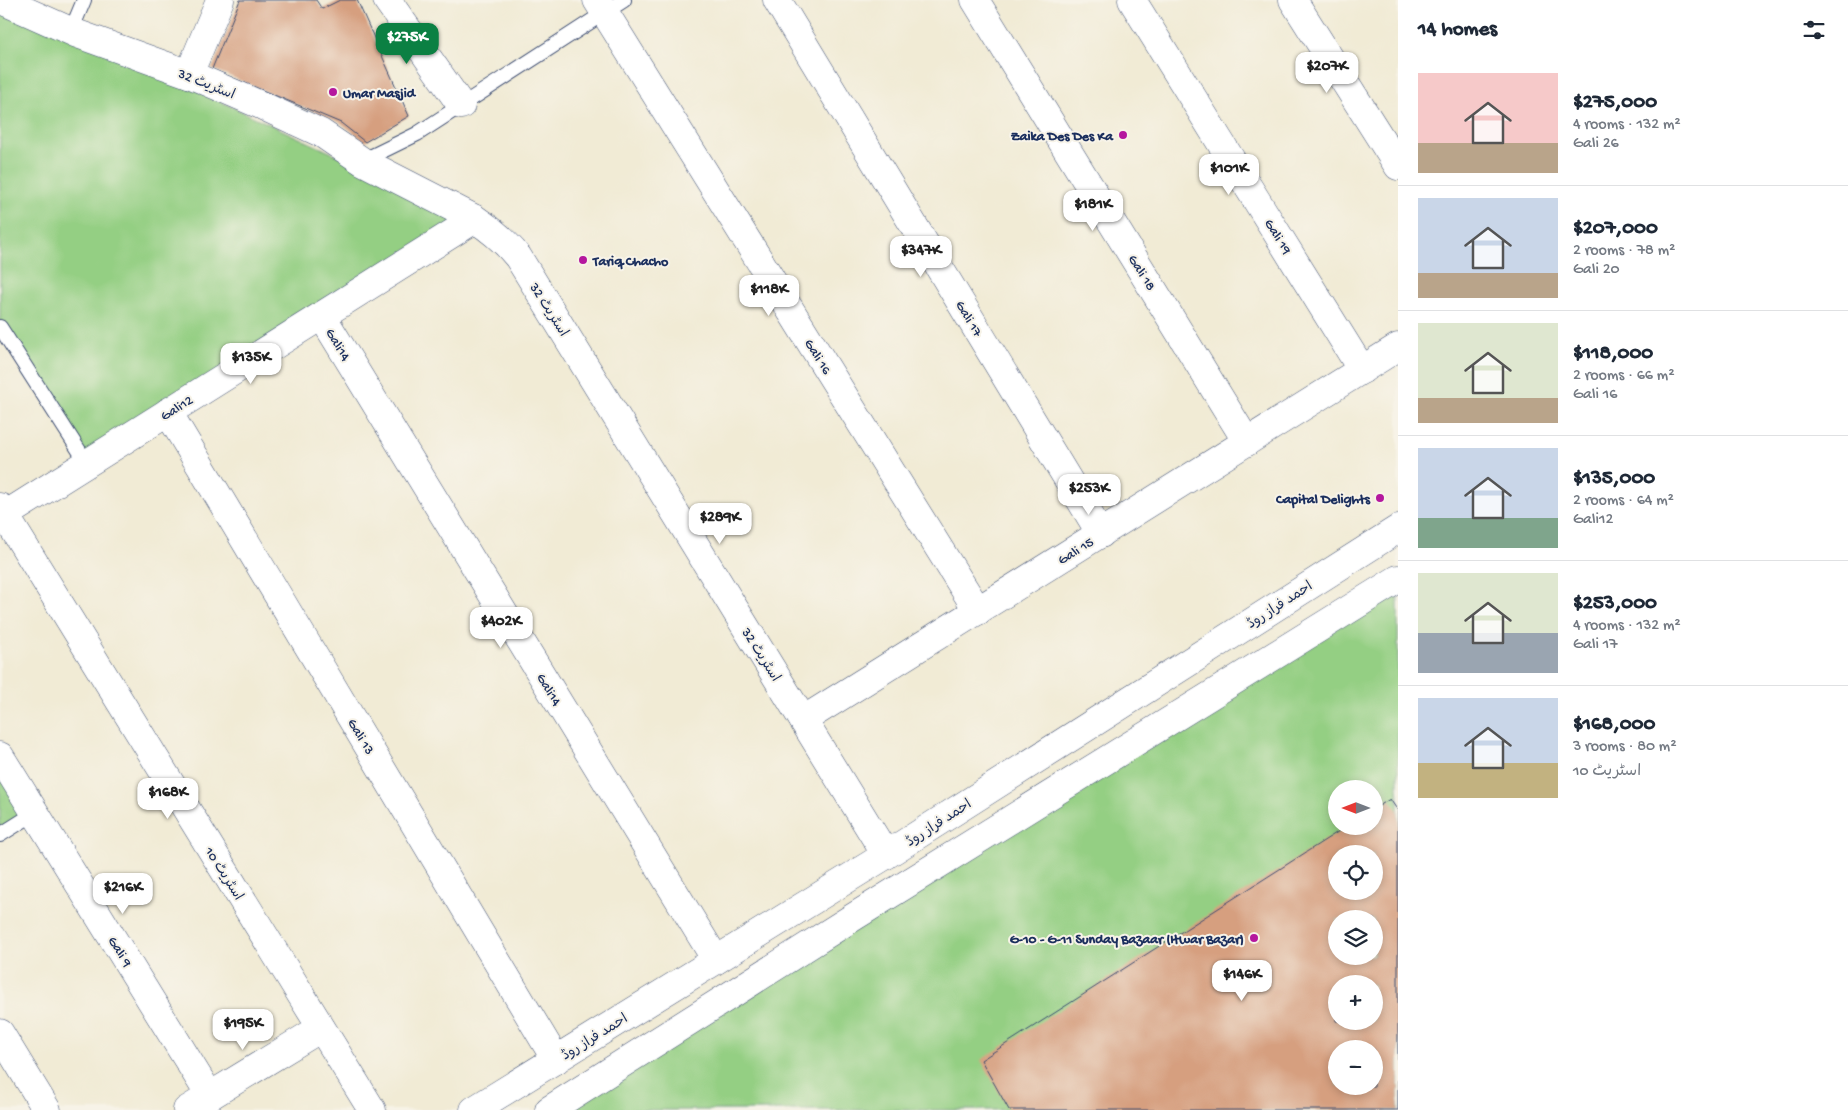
<!DOCTYPE html>
<html lang="en">
<head>
<meta charset="utf-8">
<style>
  :root { --surface:#fff; --page:#f6f6f7; --text:#1f2937; --muted:#747a83; --line:#e0e1e3; --accent:#0b8043 }
  body { margin:0; font-family:"Gochi Hand","Playpen Sans Arabic",sans-serif; background:var(--page); color:var(--text); height:100vh; display:flex; flex-direction:column; font-size:19px; white-space:nowrap }
  * { box-sizing:border-box; margin:0 }
  p { font-size:16px; color:var(--muted) }
  .icon { flex:none; width:28px; height:28px; fill:none; stroke:currentColor; stroke-width:2; stroke-linecap:round; stroke-linejoin:round }
  .map { position:relative; flex:1; overflow:hidden }
  .details { display:flex; flex-direction:column; background:var(--surface); width:450px }
  .details>* { flex:none }
  .needle { width:32px; rotate:270deg }
  .buttons { position:absolute; left:1328px; top:780px; display:grid; gap:10px }
  .buttons a { display:grid; place-items:center; width:55px; height:55px; border-radius:50%; background:var(--surface); box-shadow:0 2px 8px #0003; font-size:25px }
  .price { position:absolute; translate:-50% -42px; padding:0 11px; border-radius:10px; background:#fff; color:#222; font-size:16px; line-height:32px; filter:drop-shadow(0 1px 2px #0008) }
  .price::after { content:''; position:absolute; left:50%; top:30px; width:15px; height:11px; margin-left:-8px; background:inherit; clip-path:polygon(0 0,100% 0,50% 100%) }
  .price.active { background:var(--accent); color:#fff }
  ul { padding:0; list-style:none }
  li { display:flex; align-items:center; gap:15px; height:125px; padding:0 20px }
  li+li { border-top:1px solid var(--line) }
  li span { display:grid; place-items:center; flex:none; width:140px; height:100px; border-radius:0px; color:#555 }
  li>.icon { margin-inline-start:auto }
  span .icon { width:60px; height:60px; fill:#fffc; stroke-width:1 }
  li b { font-size:21px }
  h2 { display:flex; justify-content:space-between; align-items:center; height:60px; padding:0 20px; font-size:21px }
  main { display:flex; flex:1; min-height:0 }
  .map>svg:first-child { display:block }
  .green { fill:#94cf83; stroke:#587f70; fill-rule:evenodd }
  .building { fill:#d69f7f; fill-rule:evenodd }
  .lines { fill:none; stroke-linecap:round; stroke-linejoin:round }
  .service-casing { stroke:#3b4b70; stroke-width:16 }
  .minor-casing { stroke:#3b4b70; stroke-width:29 }
  .primary-casing { stroke:#3b4b70; stroke-width:29 }
  .service { stroke:#fff; stroke-width:14 }
  .minor { stroke:#fff; stroke-width:28 }
  .primary { stroke:#fff; stroke-width:28 }
  .poi-dot { fill:#b5179e; stroke:#f7f3e8; stroke-width:2 }
  .labels { text-anchor:middle; stroke-width:4; stroke-linejoin:round; paint-order:stroke }
  .street-label { font-size:14px; fill:#1b2f5e; stroke:#f7f3e8 }
  .poi-label { font-size:14px; font-weight:bold; fill:#1b2f5e; stroke:#f7f3e8; text-anchor:end }
</style>
</head>
<body>
<main>
<div class="map">
<svg width="1398" height="1110" viewBox="0 0 1398 1110">
  <rect width="100%" height="100%" fill="#f7f3e8"/>
  <filter id="ink" filterUnits="userSpaceOnUse"><feTurbulence type="fractalNoise" baseFrequency=".02" numOctaves="2"/><feDisplacementMap in="SourceGraphic" scale="10" xChannelSelector="R" yChannelSelector="G"/><feConvolveMatrix kernelMatrix="1 2 1 2 8 2 1 2 1" color-interpolation-filters="sRGB"/></filter>
  <filter id="wash" filterUnits="userSpaceOnUse"><feTurbulence type="fractalNoise" baseFrequency=".0096" numOctaves="4" result="noise"/><feDisplacementMap in="SourceGraphic" scale="20" xChannelSelector="R" yChannelSelector="G"/><feGaussianBlur stdDeviation="1.12" result="paint"/><feColorMatrix in="noise" values="0 0 0 0 0 0 0 0 0 0 0 0 0 0 0 0 0 1.4 0 .05"/><feComposite in="paint" operator="in"/></filter>
  <g filter="url(#wash)">
    <rect width="100%" height="100%" fill="#f1ebd5"/>
    <g class="green">
      <path d="M 0,0 L 475,219 L 87,463 L 0,327 Z"/>
      <path d="M 1398,585 L 1398,1110 L 549,1110 ZM 1336,789 L 1374,789 L 1374,826 L 1336,826 ZM 1336,854 L 1374,854 L 1374,891 L 1336,891 ZM 1336,919 L 1374,919 L 1374,956 L 1336,956 ZM 1336,984 L 1374,984 L 1374,1021 L 1336,1021 ZM 1336,1049 L 1374,1049 L 1374,1086 L 1336,1086 Z"/>
      <path d="M 0,772 L 26,814 L 0,830 Z"/>
    </g>
    <g id="blocks">
      <g class="building">
        <path d="M 240,0 L 316,0 L 322,9 L 340,0 L 357,0 L 409,116 L 365,142 L 341,123 L 212,69 Z"/>
        <path d="M 1390,799 L 1398,811 L 1398,1110 L 1009,1110 L 981,1060 L 1347,826 L 1374,826 L 1374,809 ZM 1336,854 L 1374,854 L 1374,891 L 1336,891 ZM 1336,919 L 1374,919 L 1374,956 L 1336,956 ZM 1336,984 L 1374,984 L 1374,1021 L 1336,1021 ZM 1336,1049 L 1374,1049 L 1374,1086 L 1336,1086 Z"/>
      </g>
    </g>
  </g>
  <g filter="url(#ink)">
    <use href="#blocks" fill-opacity="0" stroke="#3b4b70" stroke-width="1"/>
    <g class="lines">
      <g class="service-casing">
        <g id="service">
          <path d="M 71,31 L 84,0"/>
          <path d="M 362,161 L 417,134 L 624,0"/>
          <path d="M 0,327 L 87,463"/>
          <path d="M 0,835 L 35,813"/>
        </g>
      </g>
      <g class="minor-casing">
        <g id="minor">
          <path d="M 1,0 L 75,33 L 189,74 L 263,106 L 321,133 L 362,161 L 475,219 C 492,230 505,241 518,257 L 886,855"/>
          <path d="M 387,0 L 461,105"/>
          <path d="M 597,0 L 978,611"/>
          <path d="M 777,0 L 1101,534"/>
          <path d="M 975,0 L 1247,442"/>
          <path d="M 1132,0 L 1362,370"/>
          <path d="M 1293,0 L 1398,166"/>
          <path d="M 189,74 L 220,0"/>
          <path d="M 322,316 L 716,960"/>
          <path d="M 168,412 L 556,1060"/>
          <path d="M 0,507 L 372,1110"/>
          <path d="M 5,515 L 475,219"/>
          <path d="M 803,720 L 1398,347"/>
          <path d="M 0,756 L 210,1096"/>
          <path d="M 0,1033 L 47,1110"/>
          <path d="M 187,1110 L 321,1028"/>
        </g>
      </g>
      <g class="primary-casing">
        <g id="primary">
          <path d="M 474,1110 L 886,855 L 1398,529"/>
          <path d="M 549,1110 L 852,918 L 1398,579"/>
        </g>
      </g>
      <use href="#service" class="service"/>
      <use href="#minor" class="minor"/>
      <use href="#primary" class="primary"/>
    </g>
  </g>
  <g class="poi-dot">
    <circle cx="333" cy="92" r="5"/>
    <circle cx="1123" cy="135" r="5"/>
    <circle cx="583" cy="260" r="5"/>
    <circle cx="1380" cy="498" r="5"/>
    <circle cx="1254" cy="938" r="5"/>
  </g>
  <g class="labels">
    <g class="street-label">
      <text transform="translate(207 83) rotate(22)" y="5">اسٹریٹ 32</text>
      <text transform="translate(1279 236) rotate(58)" y="5">Gali 19</text>
      <text transform="translate(1143 272) rotate(58)" y="5">Gali 18</text>
      <text transform="translate(550 309) rotate(58)" y="5">اسٹریٹ 32</text>
      <text transform="translate(970 318) rotate(59)" y="5">Gali 17</text>
      <text transform="translate(339 344) rotate(59)" y="5">Gali14</text>
      <text transform="translate(819 356) rotate(58)" y="5">Gali 16</text>
      <text transform="translate(176 407) rotate(-32)" y="5">Gali12</text>
      <text transform="translate(1075 550) rotate(-32)" y="5">Gali 15</text>
      <text transform="translate(1279 604) rotate(-33)" y="5">احمد فراز روڈ</text>
      <text transform="translate(762 654) rotate(58)" y="5">اسٹریٹ 32</text>
      <text transform="translate(550 689) rotate(59)" y="5">Gali14</text>
      <text transform="translate(362 736) rotate(59)" y="5">Gali 13</text>
      <text transform="translate(938 822) rotate(-33)" y="5">احمد فراز روڈ</text>
      <text transform="translate(225 873) rotate(58)" y="5">اسٹریٹ 10</text>
      <text transform="translate(121 951) rotate(58)" y="5">Gali 9</text>
      <text transform="translate(594 1036) rotate(-32)" y="5">احمد فراز روڈ</text>
    </g>
    <g class="poi-label">
      <text x="343" y="97" text-anchor="start">Umar Masjid</text>
      <text x="1113" y="140">Zaika Des Des Ka</text>
      <text x="593" y="265" text-anchor="start">Tariq Chacho</text>
      <text x="1370" y="503">Capital Delights</text>
      <text x="1244" y="943">G-10 - G-11 Sunday Bazaar (Itwar Bazar)</text>
    </g>
  </g>
</svg>
<div class="buttons">
<a><svg class="needle" viewBox="-14 -14 28 28"><path d="M0-13l5 13h-10z" fill="#e53935"/><path d="M0 13l5-13h-10z" fill="#747a83"/></svg></a>
<a><svg class="icon" aria-label="locate" viewBox="0 0 24 24"><circle cx="12" cy="12" r="6"/><path d="M12 2v4M12 18v4M2 12h4M18 12h4"/></svg></a>
<a><svg class="icon" aria-label="layers" viewBox="0 0 24 24"><path d="M12 4l9 5-9 5-9-5zM3 14l9 5 9-5"/></svg></a>
<a>+</a>
<a>−</a>
</div>
<b class="price active" style="left:407px;top:65px">$275K</b>
<b class="price" style="left:1327px;top:94px">$207K</b>
<b class="price" style="left:1229px;top:196px">$101K</b>
<b class="price" style="left:1093px;top:232px">$181K</b>
<b class="price" style="left:921px;top:278px">$347K</b>
<b class="price" style="left:769px;top:317px">$118K</b>
<b class="price" style="left:251px;top:385px">$135K</b>
<b class="price" style="left:1089px;top:516px">$253K</b>
<b class="price" style="left:720px;top:545px">$289K</b>
<b class="price" style="left:501px;top:649px">$402K</b>
<b class="price" style="left:168px;top:820px">$168K</b>
<b class="price" style="left:123px;top:915px">$216K</b>
<b class="price" style="left:1242px;top:1002px">$146K</b>
<b class="price" style="left:243px;top:1051px">$195K</b>
</div>
<section class="details">
<h2>14 homes<svg class="icon" aria-label="filters" viewBox="0 0 24 24"><path d="M4 7h16M4 17h16"/><circle cx="9" cy="7" r="2"/><circle cx="15" cy="17" r="2"/></svg></h2>
<ul>
<li><span style="background:linear-gradient(#f6c9c9 70%,#b9a48a 0)"><svg class="icon" aria-label="home" viewBox="0 0 24 24"><path d="M3 11l9-7 9 7M6 9v11h12V9"/></svg></span><div><b>$275,000</b><p>4 rooms · 132 m²</p><p>Gali 26</p></div></li>
<li><span style="background:linear-gradient(#c9d6e8 75%,#b9a48a 0)"><svg class="icon" aria-label="home" viewBox="0 0 24 24"><path d="M3 11l9-7 9 7M6 9v11h12V9"/></svg></span><div><b>$207,000</b><p>2 rooms · 78 m²</p><p>Gali 20</p></div></li>
<li><span style="background:linear-gradient(#dfe7d0 75%,#b9a48a 0)"><svg class="icon" aria-label="home" viewBox="0 0 24 24"><path d="M3 11l9-7 9 7M6 9v11h12V9"/></svg></span><div><b>$118,000</b><p>2 rooms · 66 m²</p><p>Gali 16</p></div></li>
<li><span style="background:linear-gradient(#c9d6e8 70%,#7fa58c 0)"><svg class="icon" aria-label="home" viewBox="0 0 24 24"><path d="M3 11l9-7 9 7M6 9v11h12V9"/></svg></span><div><b>$135,000</b><p>2 rooms · 64 m²</p><p>Gali12</p></div></li>
<li><span style="background:linear-gradient(#dfe7d0 60%,#9aa5b1 0)"><svg class="icon" aria-label="home" viewBox="0 0 24 24"><path d="M3 11l9-7 9 7M6 9v11h12V9"/></svg></span><div><b>$253,000</b><p>4 rooms · 132 m²</p><p>Gali 17</p></div></li>
<li><span style="background:linear-gradient(#c9d6e8 65%,#c2b280 0)"><svg class="icon" aria-label="home" viewBox="0 0 24 24"><path d="M3 11l9-7 9 7M6 9v11h12V9"/></svg></span><div><b>$168,000</b><p>3 rooms · 80 m²</p><p>اسٹریٹ 10</p></div></li>
</ul>
</section>
</main>
</body>
</html>
